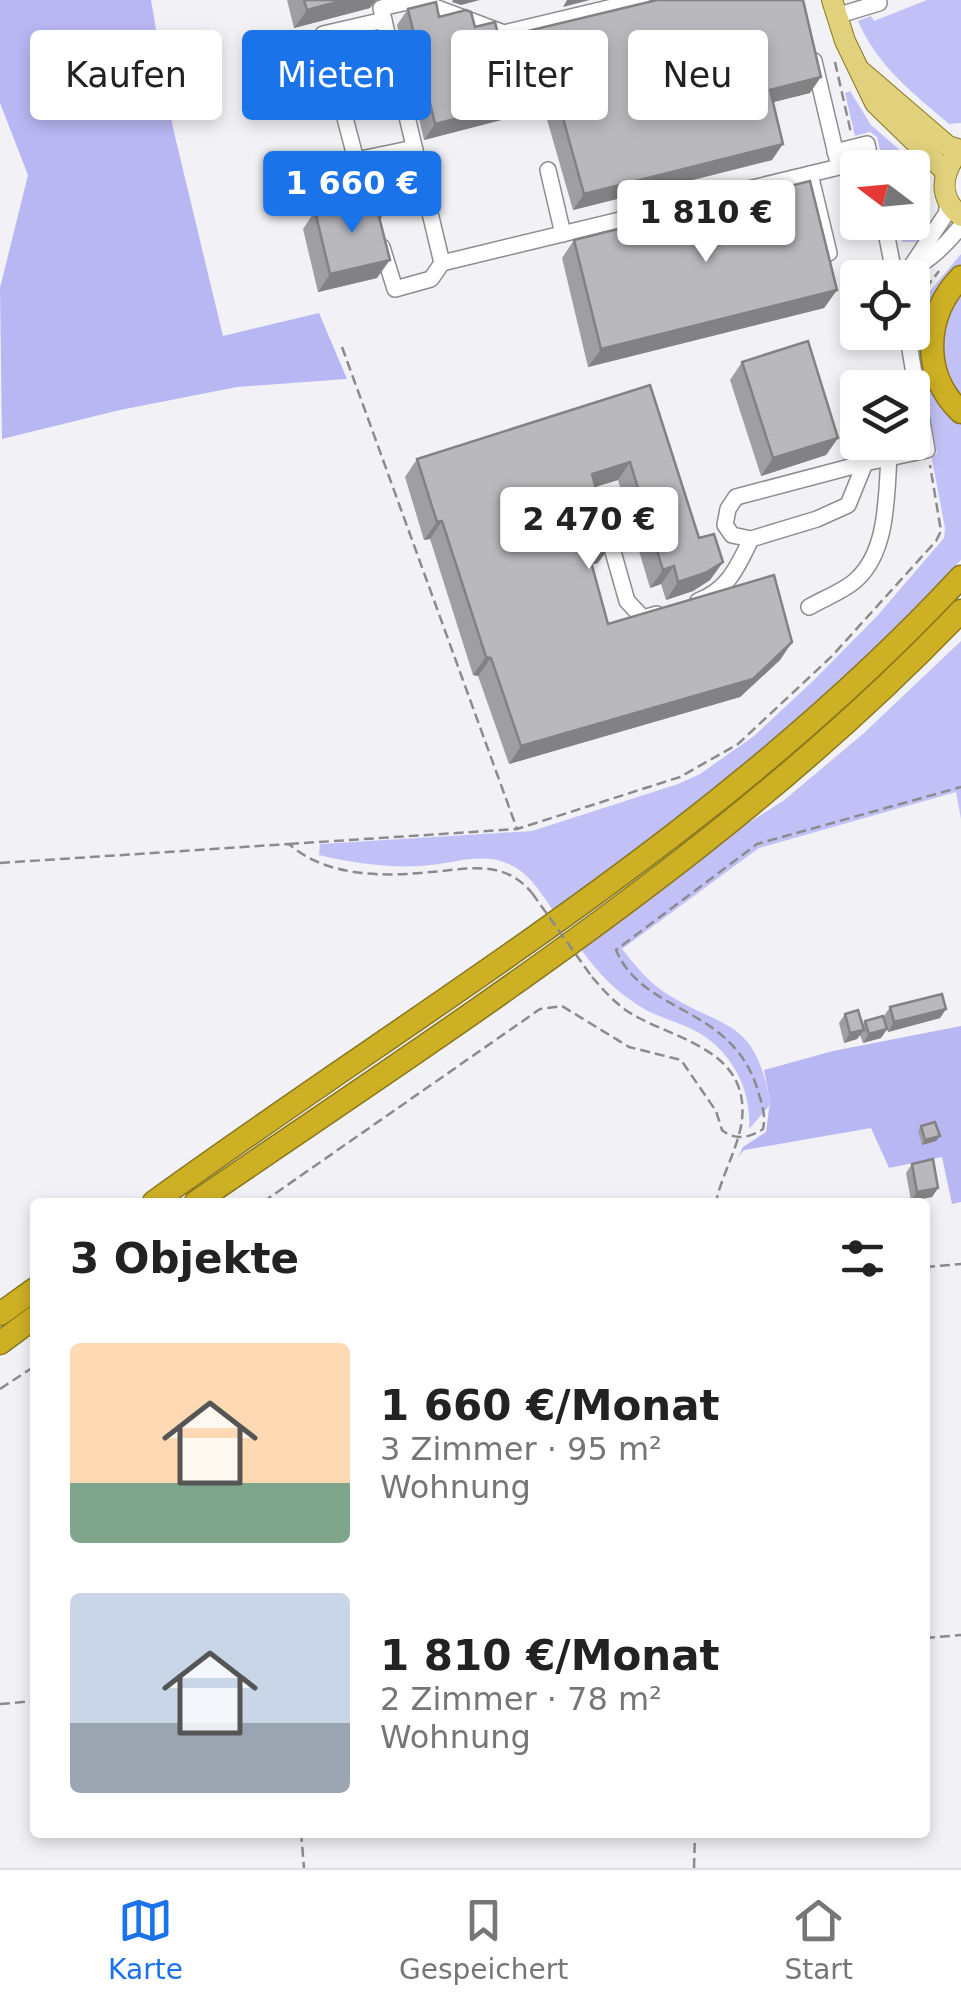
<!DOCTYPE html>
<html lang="de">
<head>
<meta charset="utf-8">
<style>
  :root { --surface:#fff; --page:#f2f2f2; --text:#222; --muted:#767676; --line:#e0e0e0; --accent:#1a73e8 }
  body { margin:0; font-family:"DejaVu Sans",sans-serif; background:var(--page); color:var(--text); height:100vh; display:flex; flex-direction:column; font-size:38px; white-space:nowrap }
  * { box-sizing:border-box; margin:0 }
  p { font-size:32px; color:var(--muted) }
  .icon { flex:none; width:55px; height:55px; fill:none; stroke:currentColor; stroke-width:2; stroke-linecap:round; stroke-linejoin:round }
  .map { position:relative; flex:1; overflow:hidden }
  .panel { position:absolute; left:30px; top:1198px; width:900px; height:640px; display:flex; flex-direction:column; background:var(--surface); border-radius:10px; box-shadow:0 5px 15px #0003 }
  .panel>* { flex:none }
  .hud { position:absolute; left:30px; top:30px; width:902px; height:90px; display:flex; gap:20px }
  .needle { width:65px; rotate:286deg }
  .tools { position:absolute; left:840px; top:150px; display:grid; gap:20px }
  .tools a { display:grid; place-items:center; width:90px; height:90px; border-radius:10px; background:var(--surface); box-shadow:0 5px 15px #0003; font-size:50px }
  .price { position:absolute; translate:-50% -85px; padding:0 22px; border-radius:10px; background:#fff; color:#222; font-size:32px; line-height:65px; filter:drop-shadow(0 2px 5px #0008) }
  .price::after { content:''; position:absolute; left:50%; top:60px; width:30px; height:22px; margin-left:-15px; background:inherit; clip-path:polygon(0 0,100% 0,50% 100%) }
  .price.on { background:var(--accent); color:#fff }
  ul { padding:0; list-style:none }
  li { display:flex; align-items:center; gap:30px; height:250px; padding:0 40px }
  li span { display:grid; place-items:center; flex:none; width:280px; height:200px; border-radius:10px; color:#555 }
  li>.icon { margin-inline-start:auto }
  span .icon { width:120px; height:120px; fill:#fffc; stroke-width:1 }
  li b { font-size:42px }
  h2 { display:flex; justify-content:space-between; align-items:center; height:120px; padding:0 40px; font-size:42px }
  .pill { padding:0 35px; border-radius:10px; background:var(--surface); box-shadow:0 5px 15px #0003; font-size:35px; line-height:90px }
  .pill.on { background:var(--accent); color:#fff }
  .menu { display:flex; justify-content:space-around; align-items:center; height:140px; border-top:2px solid var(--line); background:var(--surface); font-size:28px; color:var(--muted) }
  .menu a { display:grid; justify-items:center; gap:5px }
  .menu .on { color:var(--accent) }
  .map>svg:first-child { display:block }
  .green { fill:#c2c1f7 }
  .forest { fill:#b8b7f3 }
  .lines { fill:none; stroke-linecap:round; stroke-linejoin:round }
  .minor-casing { stroke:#8d8d91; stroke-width:18 }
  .major-casing { stroke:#89771c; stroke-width:22 }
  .highway-casing { stroke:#89771c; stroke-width:25 }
  .path { stroke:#8b8b8d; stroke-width:2.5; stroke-dasharray:10 5; stroke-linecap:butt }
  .minor { stroke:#fff; stroke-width:15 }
  .major { stroke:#e1d07c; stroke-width:20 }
  .highway { stroke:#cdb024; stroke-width:22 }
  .path-bridge { stroke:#8b8b8d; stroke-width:2.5; stroke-dasharray:10 5; stroke-linecap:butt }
  .wall { fill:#9f9fa3 }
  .shaded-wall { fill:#828284 }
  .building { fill:#b9b9bd; stroke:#828284; stroke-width:2.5 }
</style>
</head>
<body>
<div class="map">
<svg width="961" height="1868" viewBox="0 0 961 1868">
  <rect width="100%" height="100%" fill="#f2f2f6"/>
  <g class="green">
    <path d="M 927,0 L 961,0 L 961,123 L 949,124 C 913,93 877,66 858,21 L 871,16 L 874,21 Z"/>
    <path d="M 850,91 L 871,125 L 917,165 L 926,215 L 932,224 L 918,242 L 903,242 L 893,229 L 896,223 L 912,222 L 912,168 L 884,167 L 877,137 L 870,132 L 855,136 L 845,93 Z"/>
    <path d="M 961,254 L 961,264 L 938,287 L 924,319 L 955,419 L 961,424 L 961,560 C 891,634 817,707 738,773 C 679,822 616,866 555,913 C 541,894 530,872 506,863 C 481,852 448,865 421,866 C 386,868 353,863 319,855 L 320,844 L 532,831 L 678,784 L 700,774 L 754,736 L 815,679 L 878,615 L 944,538 L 945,528 L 931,455 L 937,454 L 913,322 L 921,320 L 930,291 Z"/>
    <path d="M 961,291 L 961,397 C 938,357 938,331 961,291 Z"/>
    <path d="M 961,641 L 961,819 L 956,792 L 759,848 L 622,949 C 635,965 649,983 667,994 C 727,1031 754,1018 770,1101 L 769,1106 L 749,1129 C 752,1093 734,1056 704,1036 C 685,1023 660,1019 641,1007 C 615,991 597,972 580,948 L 729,835 L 783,801 L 864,733 Z"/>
  </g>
  <g class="forest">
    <path d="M 0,0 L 151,0 L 173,128 L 223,336 L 319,313 L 347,379 L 237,387 L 120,410 L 2,439 L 0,288 L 28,175 L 0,103 Z"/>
    <path d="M 961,1026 L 961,1202 L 952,1204 L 942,1157 L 889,1168 L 871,1128 L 744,1150 L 738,1157 L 743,1147 L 766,1132 L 770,1101 L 764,1070 L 833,1051 Z"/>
  </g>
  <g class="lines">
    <g class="minor-casing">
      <g id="minor">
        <path d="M 642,0 L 504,33 L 416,0 L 381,8 L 442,263 L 839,167 L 814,61"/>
        <path d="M 836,16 L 879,3"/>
        <path d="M 384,20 L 323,34 L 356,160 L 414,148"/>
        <path d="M 835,152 L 867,144 L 872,168"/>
        <path d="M 356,160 L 373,215"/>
        <path d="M 548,170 L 563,234"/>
        <path d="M 810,174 L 829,253"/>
        <path d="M 884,222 L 895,278"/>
        <path d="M 382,247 L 395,289 L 431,279 L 442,263"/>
        <path d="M 910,268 L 946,214 L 948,203"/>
        <path d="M 895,276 C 923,268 943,248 961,226"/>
        <path d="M 606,527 L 627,601 L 643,618 L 657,614"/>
        <path d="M 751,539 L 732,535 L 725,525 L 728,509 L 736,497 L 865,463"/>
        <path d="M 698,601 C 728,590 738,566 751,539 L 817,519 L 848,505 L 865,463 L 927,450 L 907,332"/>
        <path d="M 809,607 C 824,598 845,591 857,579 C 888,550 886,497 889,458"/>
      </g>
    </g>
    <g class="major-casing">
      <g id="major">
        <path d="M 832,0 L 845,41 L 875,103 L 946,172"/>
        <path d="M 862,72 L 948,146 L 961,150"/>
        <path d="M 952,161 C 940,182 942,201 961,216"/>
      </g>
    </g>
    <g class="highway-casing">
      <g id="highway">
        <path d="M 961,277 C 924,314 921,375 961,412"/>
        <path d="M 154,1202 C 433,1000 723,833 961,577"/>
        <path d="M 196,1202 C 461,1020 738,845 961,611"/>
        <path d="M 0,1314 L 35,1289"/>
        <path d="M 0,1343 L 35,1317"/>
      </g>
    </g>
    <g class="path">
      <path d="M 835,62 L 851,133"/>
      <path d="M 912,315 L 919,297 L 939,271"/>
      <path d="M 342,347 L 517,829"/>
      <path d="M 289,844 L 517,829 L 680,777 L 738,744 L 832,656 L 936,541 L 941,531 L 930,465"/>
      <path d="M 0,863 L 289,844 C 326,877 384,877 431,872 C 469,869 504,859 532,893"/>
      <path d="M 592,977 C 606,993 619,1008 639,1018 C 683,1041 749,1053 742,1120 C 738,1149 722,1174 716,1202"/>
      <path d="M 263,1202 L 540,1009 L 562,1006 L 629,1047 L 681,1060 L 716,1111 L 722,1130 C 735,1141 749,1138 763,1129 C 766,1114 762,1105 758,1091 C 732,1004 644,1016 616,950 L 757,844 L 961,787"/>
      <path d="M 925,1267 L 961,1264"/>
      <path d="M 0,1389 L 35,1366"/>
      <path d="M 925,1638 L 961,1635"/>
      <path d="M 0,1704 L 35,1701"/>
      <path d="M 301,1832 L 304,1868"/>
      <path d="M 694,1868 L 695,1832"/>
    </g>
    <use href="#minor" class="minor"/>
    <use href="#major" class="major"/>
    <use href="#highway" class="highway"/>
    <path class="path-bridge" d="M 532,893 L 592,977"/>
  </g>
  <g class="wall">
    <path d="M 287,0 L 376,0 L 370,8 L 294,28 Z"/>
    <path d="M 408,9 L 475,27 L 499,38 L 810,93 L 773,102 L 772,160 L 573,210 L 544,109 L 424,140 L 397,25 Z"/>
    <path d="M 315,211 L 377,278 L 318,292 L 303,229 Z"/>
    <path d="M 574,240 L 837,290 L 824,308 L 588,367 L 562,258 Z"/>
    <path d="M 742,362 L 838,438 L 826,455 L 761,476 L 730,380 Z"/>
    <path d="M 650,385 L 699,538 L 723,562 L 710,580 L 693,591 L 666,600 L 661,584 L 650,588 L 618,480 L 595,487 L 598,563 L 591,564 L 608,624 L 792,642 L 780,660 L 740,697 L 509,764 L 478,676 L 473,675 L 430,539 L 424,540 L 405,477 L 417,459 Z"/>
    <path d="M 890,1007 L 946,1009 L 940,1018 L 888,1032 L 887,1029 L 881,1038 L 863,1043 L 860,1035 L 857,1039 L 844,1043 L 839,1023 L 845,1014 L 862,1025 L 865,1021 L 884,1016 Z"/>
    <path d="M 921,1126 L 940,1136 L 936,1141 L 922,1145 L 918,1131 Z"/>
    <path d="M 912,1164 L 938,1188 L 932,1197 L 911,1201 L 906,1173 Z"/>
  </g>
  <g class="shaded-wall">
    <path d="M 344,0 L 376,0 L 370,8 L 294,28 L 307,10 Z"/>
    <path d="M 453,0 L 480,0 L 461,5 L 452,2 Z"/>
    <path d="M 567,0 L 590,0 L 563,7 Z"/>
    <path d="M 821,77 L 810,93 L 758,106 L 770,90 Z"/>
    <path d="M 556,93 L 544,109 L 424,140 L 435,124 Z"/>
    <path d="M 783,144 L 772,160 L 573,210 L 584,194 Z"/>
    <path d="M 390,260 L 377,278 L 318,292 L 330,274 Z"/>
    <path d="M 837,290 L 824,308 L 588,367 L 601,349 Z"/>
    <path d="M 838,438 L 826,455 L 761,476 L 773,458 Z"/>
    <path d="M 630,462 L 618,480 L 579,492 L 592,474 Z"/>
    <path d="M 442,521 L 430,539 L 424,540 L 437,522 Z"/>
    <path d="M 611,545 L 598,563 L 575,569 L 588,551 Z"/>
    <path d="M 723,562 L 710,580 L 693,591 L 666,600 L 678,582 Z"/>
    <path d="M 674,566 L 661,584 L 650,588 L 663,570 Z"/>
    <path d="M 792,642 L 780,660 L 740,697 L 509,764 L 521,746 Z"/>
    <path d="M 486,657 L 491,658 L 478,676 L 473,675 Z"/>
    <path d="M 946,1009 L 940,1018 L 888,1032 L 894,1022 Z"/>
    <path d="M 887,1029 L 881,1038 L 863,1043 L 869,1034 Z"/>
    <path d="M 864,1030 L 857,1039 L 844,1043 L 850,1033 Z"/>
    <path d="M 940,1136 L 936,1141 L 922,1145 L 925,1140 Z"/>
    <path d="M 938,1188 L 932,1197 L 911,1201 L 917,1192 Z"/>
  </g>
  <g class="building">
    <path d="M 304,0 L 344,0 L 307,10 Z"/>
    <path d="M 657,0 L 803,0 L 821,77 L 770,90 L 783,144 L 584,194 L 556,93 L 435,124 L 408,9 L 436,2 L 439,17 L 466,10 L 471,12 L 475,27 L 495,22 L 499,38 Z"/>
    <path d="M 810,181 L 837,290 L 601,349 L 574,240 Z"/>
    <path d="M 374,197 L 390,260 L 330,274 L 315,211 Z"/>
    <path d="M 808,341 L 838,438 L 773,458 L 742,362 Z"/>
    <path d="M 650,385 L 699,538 L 714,534 L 723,562 L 705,573 L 678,582 L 674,566 L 663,570 L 630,462 L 592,474 L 611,545 L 588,551 L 608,624 L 774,575 L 792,642 L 753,679 L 521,746 L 491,658 L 486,657 L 442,521 L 437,522 L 417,459 Z"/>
    <path d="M 942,994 L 946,1009 L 894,1022 L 890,1007 Z"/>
    <path d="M 858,1010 L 864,1030 L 850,1033 L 845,1014 Z"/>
    <path d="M 883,1016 L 887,1029 L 869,1034 L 865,1021 Z"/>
    <path d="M 935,1122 L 940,1136 L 925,1140 L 921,1126 Z"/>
    <path d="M 933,1159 L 938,1188 L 917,1192 L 912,1164 Z"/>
  </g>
</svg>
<div class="tools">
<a><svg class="needle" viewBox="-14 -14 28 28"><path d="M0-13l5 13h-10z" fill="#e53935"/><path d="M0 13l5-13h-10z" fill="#767676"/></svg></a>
<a><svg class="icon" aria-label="locate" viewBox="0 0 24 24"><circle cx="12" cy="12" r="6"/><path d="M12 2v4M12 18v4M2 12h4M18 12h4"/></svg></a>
<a><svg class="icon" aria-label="layers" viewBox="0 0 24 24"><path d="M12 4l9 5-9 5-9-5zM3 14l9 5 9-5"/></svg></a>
</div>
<b class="price on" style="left:352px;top:236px">1 660 €</b>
<b class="price" style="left:706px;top:265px">1 810 €</b>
<b class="price" style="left:589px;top:572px">2 470 €</b>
<div class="hud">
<a class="pill">Kaufen</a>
<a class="pill on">Mieten</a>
<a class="pill">Filter</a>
<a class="pill">Neu</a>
</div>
<section class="panel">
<h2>3 Objekte<svg class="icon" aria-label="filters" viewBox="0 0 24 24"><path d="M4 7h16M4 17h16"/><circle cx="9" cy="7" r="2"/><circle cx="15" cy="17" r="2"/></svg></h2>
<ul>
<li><span style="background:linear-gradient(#ffd9b3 70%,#7fa58c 0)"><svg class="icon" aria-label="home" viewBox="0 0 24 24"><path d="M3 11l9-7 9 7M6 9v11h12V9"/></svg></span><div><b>1 660 €/Monat</b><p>3 Zimmer · 95 m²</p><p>Wohnung</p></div></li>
<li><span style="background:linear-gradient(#c9d6e8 65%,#9aa5b1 0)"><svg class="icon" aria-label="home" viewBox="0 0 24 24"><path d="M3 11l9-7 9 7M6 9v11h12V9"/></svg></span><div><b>1 810 €/Monat</b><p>2 Zimmer · 78 m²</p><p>Wohnung</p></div></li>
</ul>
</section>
</div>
<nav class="menu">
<a class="on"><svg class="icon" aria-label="map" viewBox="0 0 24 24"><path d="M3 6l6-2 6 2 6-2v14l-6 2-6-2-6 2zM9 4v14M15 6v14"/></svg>Karte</a>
<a><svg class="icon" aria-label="saved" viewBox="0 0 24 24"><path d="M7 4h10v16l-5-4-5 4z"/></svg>Gespeichert</a>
<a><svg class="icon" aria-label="home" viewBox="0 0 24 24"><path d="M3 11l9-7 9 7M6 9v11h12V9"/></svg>Start</a>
</nav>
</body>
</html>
